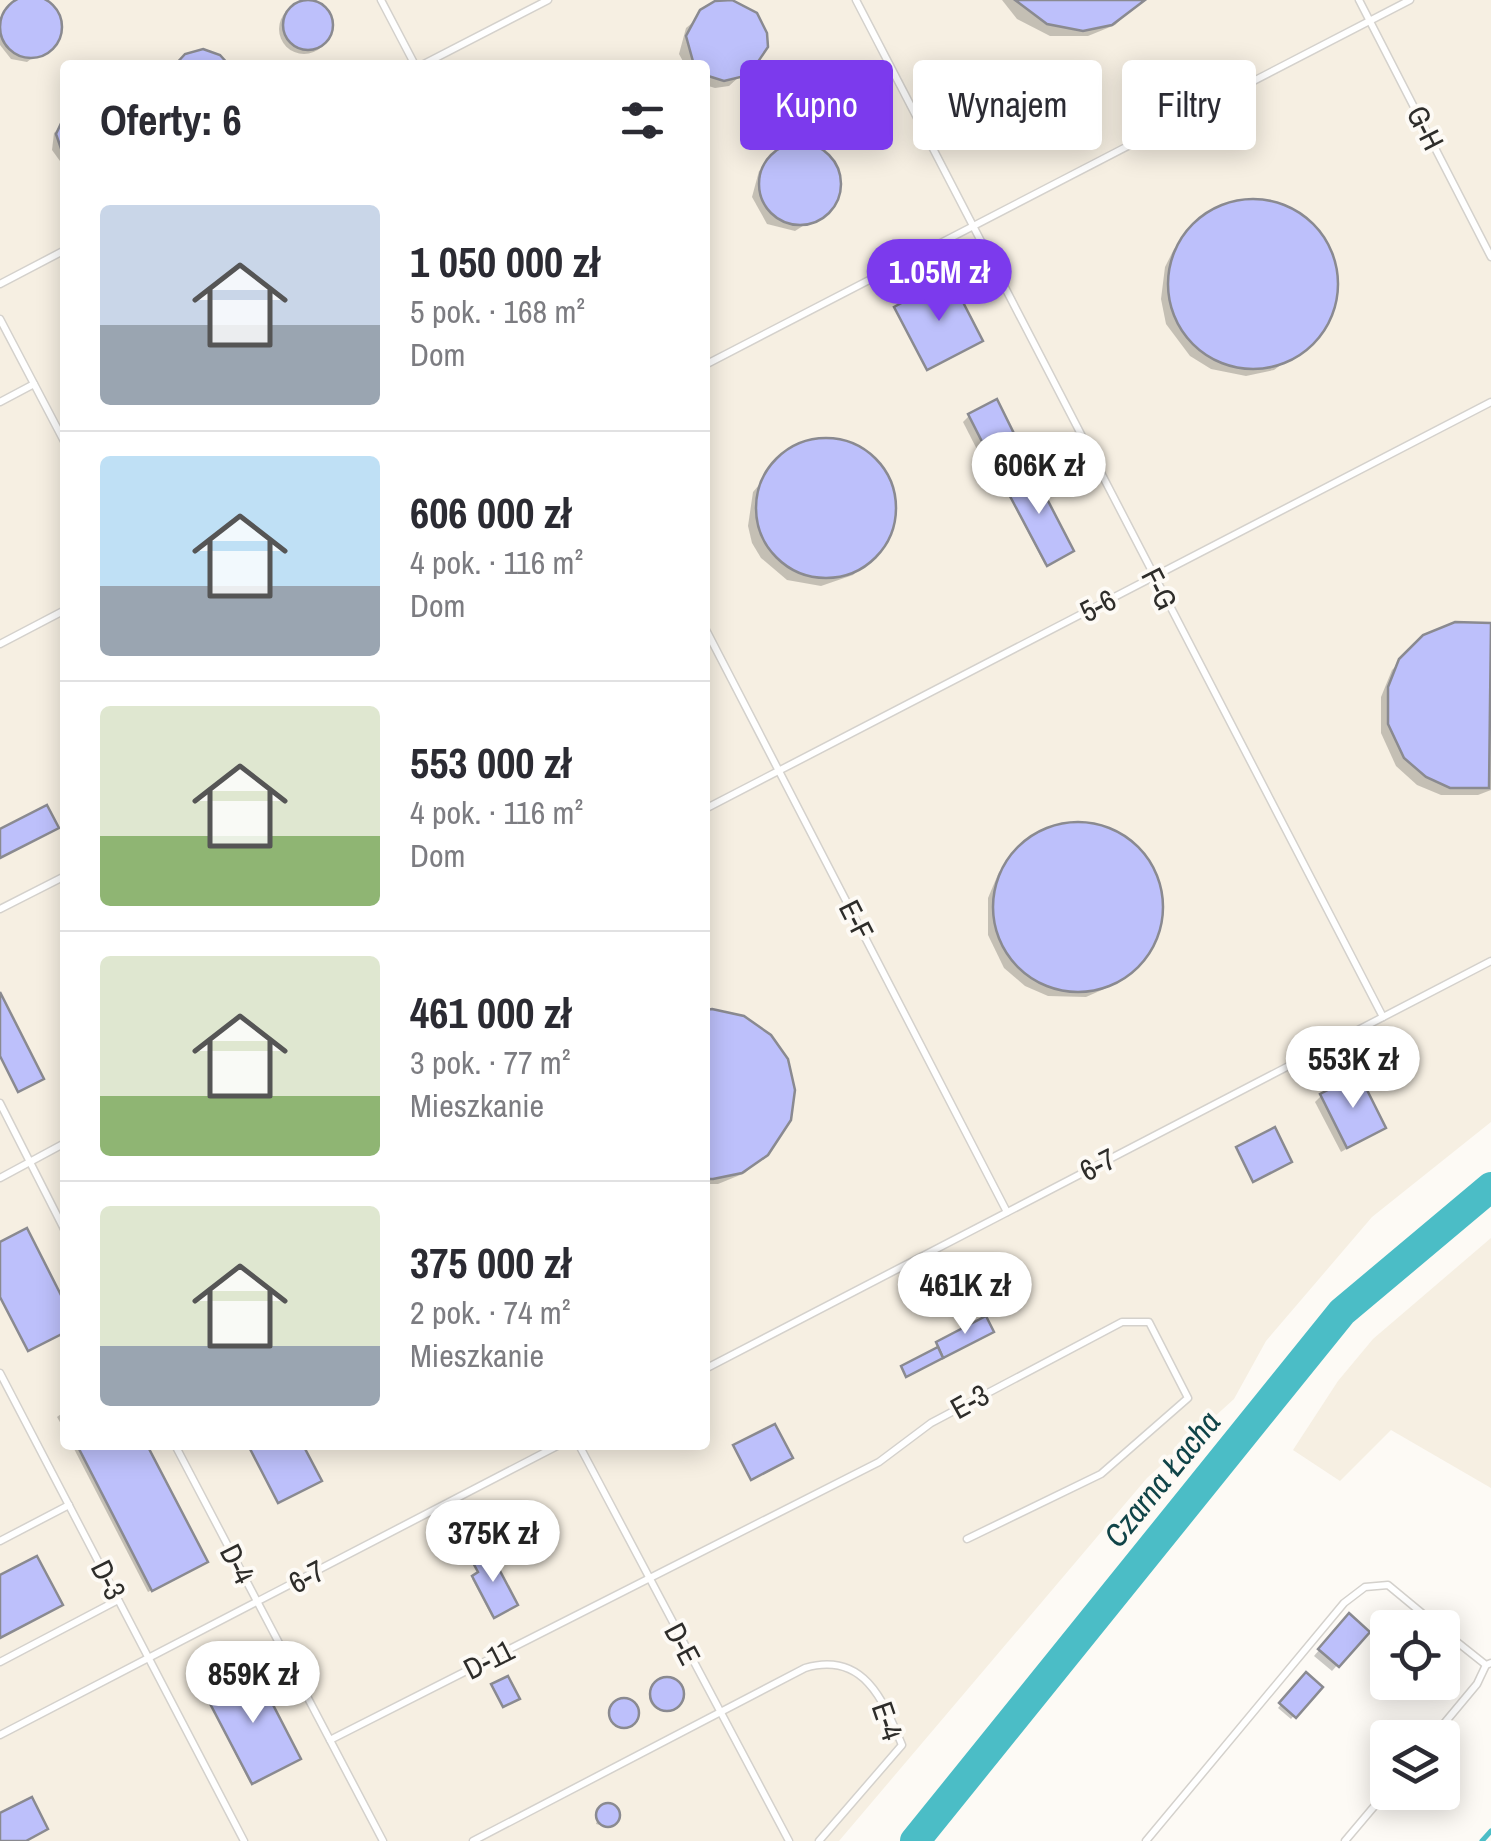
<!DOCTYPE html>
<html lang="pl">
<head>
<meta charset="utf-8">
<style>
  :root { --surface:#fff; --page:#f2f2f3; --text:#2b2b33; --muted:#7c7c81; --line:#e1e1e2; --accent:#7c3aed }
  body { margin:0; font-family:"Archivo Narrow",sans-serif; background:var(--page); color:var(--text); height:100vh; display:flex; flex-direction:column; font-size:38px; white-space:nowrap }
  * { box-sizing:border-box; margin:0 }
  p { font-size:32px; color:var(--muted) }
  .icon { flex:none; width:55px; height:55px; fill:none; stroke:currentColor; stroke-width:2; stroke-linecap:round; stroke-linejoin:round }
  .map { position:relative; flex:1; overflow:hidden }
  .sheet { position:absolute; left:60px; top:60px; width:650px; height:1390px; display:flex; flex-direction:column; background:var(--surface); border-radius:10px; box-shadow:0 5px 25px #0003 }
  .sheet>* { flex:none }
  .top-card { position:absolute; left:740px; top:60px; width:600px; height:90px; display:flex; gap:20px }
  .controls { position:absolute; left:1370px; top:1610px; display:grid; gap:20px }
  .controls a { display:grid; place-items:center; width:90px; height:90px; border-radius:10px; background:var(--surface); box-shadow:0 5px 25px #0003; font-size:50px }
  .price { position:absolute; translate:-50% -85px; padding:0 22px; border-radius:35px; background:#fff; color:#222; font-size:32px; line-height:65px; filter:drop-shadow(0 2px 5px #0008) }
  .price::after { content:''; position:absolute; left:50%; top:60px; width:30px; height:22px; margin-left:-15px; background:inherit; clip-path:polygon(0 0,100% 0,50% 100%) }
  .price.active { background:var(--accent); color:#fff }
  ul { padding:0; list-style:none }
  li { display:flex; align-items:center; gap:30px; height:250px; padding:0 40px }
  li+li { border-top:2px solid var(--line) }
  li span { display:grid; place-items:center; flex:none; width:280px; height:200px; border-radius:10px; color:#555 }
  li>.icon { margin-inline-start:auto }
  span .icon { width:120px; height:120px; fill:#fffc; stroke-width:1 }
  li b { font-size:42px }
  h2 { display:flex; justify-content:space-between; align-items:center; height:120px; padding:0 40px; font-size:42px }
  .tag { padding:0 35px; border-radius:10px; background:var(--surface); box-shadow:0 5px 25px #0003; font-size:35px; line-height:90px }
  .tag.active { background:var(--accent); color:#fff }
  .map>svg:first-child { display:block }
  .built { fill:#f6efe2; fill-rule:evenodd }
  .shadow { fill:#0003 }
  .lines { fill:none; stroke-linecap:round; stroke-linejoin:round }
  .stream { stroke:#4bbdc6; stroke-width:5 }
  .river { stroke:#4bbdc6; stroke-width:30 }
  .building { fill:#bdc0fb; stroke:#8a8a90; stroke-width:2.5 }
  .lane-casing { stroke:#d4d1cc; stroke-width:9 }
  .lane { stroke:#fff; stroke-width:6 }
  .labels { text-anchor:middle; stroke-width:8; stroke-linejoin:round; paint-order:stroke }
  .street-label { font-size:30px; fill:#2e2d2a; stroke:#fdfaf5 }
  .water-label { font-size:32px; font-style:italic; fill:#104448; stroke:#fdfaf5 }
</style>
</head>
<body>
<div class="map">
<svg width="1491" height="1841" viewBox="0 0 1491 1841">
  <rect width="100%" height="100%" fill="#fdfaf5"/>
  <g class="built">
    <path d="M 0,0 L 1491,0 L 1491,1122 L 1372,1217 L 1266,1341 L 1234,1399 L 1147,1478 L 839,1841 L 0,1841 ZM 65,65 L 705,65 L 705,1445 L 65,1445 Z"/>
    <path d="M 1491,1238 L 1491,1488 L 1391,1430 L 1340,1481 L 1293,1450 L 1338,1381 L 1373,1339 Z"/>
  </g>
  <g class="shadow">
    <path d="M 21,0 L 47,2 L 60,23 L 56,40 L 27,62 L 11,59 L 0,45 L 0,18 Z"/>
    <path d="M 1002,0 L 1141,0 L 1115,25 L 1088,36 L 1050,36 L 1017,19 Z"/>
    <path d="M 716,4 L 747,8 L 765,33 L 762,56 L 729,86 L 715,88 L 705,85 L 705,65 L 685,65 L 679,54 L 686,28 Z"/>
    <circle cx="304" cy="29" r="25"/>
    <path d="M 65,123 L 65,168 L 52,150 L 54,133 Z"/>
    <path d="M 789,147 L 820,151 L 838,177 L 838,189 L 828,210 L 795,231 L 767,224 L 752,197 L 759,171 Z"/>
    <path d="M 1238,203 L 1272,204 L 1300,216 L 1321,237 L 1333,264 L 1331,309 L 1309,344 L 1274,370 L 1246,376 L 1211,369 L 1190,356 L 1166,324 L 1161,299 L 1165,267 L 1174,249 L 1207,216 Z"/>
    <path d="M 969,416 L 1026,464 L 994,483 L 963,422 Z"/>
    <path d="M 838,441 L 870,457 L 890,487 L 892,523 L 886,540 L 853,575 L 821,586 L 787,580 L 761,558 L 752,543 L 748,526 L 753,492 L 785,454 L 801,445 Z"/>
    <path d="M 1030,471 L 1071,551 L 1045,565 L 1004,486 Z"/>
    <path d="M 1491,626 L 1491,790 L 1478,795 L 1441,795 L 1417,785 L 1396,766 L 1381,733 L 1381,697 L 1392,670 L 1424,637 Z"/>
    <path d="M 1063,826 L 1097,827 L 1125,839 L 1146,860 L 1158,888 L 1160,916 L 1145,955 L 1113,985 L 1086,997 L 1048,996 L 1025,986 L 1004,968 L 988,935 L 988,898 L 999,872 L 1032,839 Z"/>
    <path d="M 705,1014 L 792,1104 L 777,1142 L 745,1173 L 718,1184 L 705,1184 Z"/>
    <path d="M 1321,1096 L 1383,1128 L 1341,1152 L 1315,1102 Z"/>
    <path d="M 65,1411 L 65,1431 L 57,1417 Z"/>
    <path d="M 72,1445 L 144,1445 L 201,1565 L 148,1592 Z"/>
    <path d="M 488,1553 L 514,1605 L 492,1617 L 472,1579 L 479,1575 L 472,1562 Z"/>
    <path d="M 1343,1622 L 1367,1632 L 1332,1671 L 1314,1656 Z"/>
    <path d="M 253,1671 L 298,1758 L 250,1783 L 206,1696 Z"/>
    <path d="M 1306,1676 L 1319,1687 L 1291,1719 L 1278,1708 Z"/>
    <circle cx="664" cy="1696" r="15"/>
    <circle cx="623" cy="1714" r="13"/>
    <path d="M 602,1808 L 614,1811 L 608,1827 L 596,1824 Z"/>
  </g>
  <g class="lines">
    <path class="stream" d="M 1482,1841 L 1491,1831"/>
    <path class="river" d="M 915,1841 L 1342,1312 L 1491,1187"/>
  </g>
  <g class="building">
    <circle cx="31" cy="27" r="31"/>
    <circle cx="308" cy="25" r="25"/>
    <path d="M 732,0 L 757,13 L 767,33 L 768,47 L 749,75 L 724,81 L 705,75 L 705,65 L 694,65 L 686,36 L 700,10 L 715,1 Z"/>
    <path d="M 1015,0 L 1145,0 L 1112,25 L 1083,31 L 1047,24 Z"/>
    <path d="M 203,49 L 220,55 L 229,65 L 175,65 L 185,54 Z"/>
    <path d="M 64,117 L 65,116 L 65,160 L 56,134 Z"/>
    <circle cx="800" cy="184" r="41"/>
    <circle cx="1253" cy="284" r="85"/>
    <path d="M 950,277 L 983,341 L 927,370 L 894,307 Z"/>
    <path d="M 997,399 L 1029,464 L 1001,479 L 968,414 Z"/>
    <circle cx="826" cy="508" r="70"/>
    <path d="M 1031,468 L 1074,551 L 1047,566 L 1003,483 Z"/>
    <path d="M 1455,622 L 1491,623 L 1489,788 L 1450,788 L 1426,777 L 1404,758 L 1388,724 L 1388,687 L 1399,659 L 1423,635 Z"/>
    <path d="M 47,805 L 59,828 L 0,858 L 0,829 Z"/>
    <circle cx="1078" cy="907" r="85"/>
    <path d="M 0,992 L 44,1079 L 18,1092 L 0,1056 Z"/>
    <path d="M 712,1009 L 744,1016 L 771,1035 L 788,1059 L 795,1090 L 791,1120 L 768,1155 L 742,1173 L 713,1179 L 705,1179 L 705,1010 Z"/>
    <path d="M 1359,1074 L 1386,1128 L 1347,1148 L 1320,1094 Z"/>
    <path d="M 1275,1127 L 1292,1162 L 1253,1182 L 1236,1147 Z"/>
    <path d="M 27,1228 L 65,1303 L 65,1341 L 62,1334 L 28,1351 L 0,1297 L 0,1242 Z"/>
    <path d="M 986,1316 L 994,1332 L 943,1358 L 936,1342 Z"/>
    <path d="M 938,1347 L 943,1358 L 906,1377 L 901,1366 Z"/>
    <path d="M 775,1424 L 793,1458 L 751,1480 L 733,1445 Z"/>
    <path d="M 77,1445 L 147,1445 L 208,1562 L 152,1591 Z"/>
    <path d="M 248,1445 L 303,1445 L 322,1481 L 278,1503 Z"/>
    <path d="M 489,1550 L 518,1605 L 494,1618 L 472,1576 L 478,1572 L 471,1559 Z"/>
    <path d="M 37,1556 L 63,1605 L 0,1638 L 0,1575 Z"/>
    <path d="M 1349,1613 L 1370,1632 L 1339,1667 L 1318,1649 Z"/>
    <path d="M 254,1668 L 301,1759 L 252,1784 L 205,1694 Z"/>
    <path d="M 1306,1672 L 1323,1687 L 1296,1718 L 1279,1703 Z"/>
    <path d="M 508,1676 L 520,1699 L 503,1707 L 491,1684 Z"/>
    <circle cx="667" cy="1694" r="17"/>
    <circle cx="624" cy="1713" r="15"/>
    <path d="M 32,1797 L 48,1829 L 26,1841 L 0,1841 L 0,1813 Z"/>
    <circle cx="608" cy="1815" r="12"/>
  </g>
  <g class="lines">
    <g class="lane-casing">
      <g id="lane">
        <path d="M 381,0 L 415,65"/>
        <path d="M 856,0 L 1383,1017"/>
        <path d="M 1359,0 L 1491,257"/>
        <path d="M 422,65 L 548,0"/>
        <path d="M 0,284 L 65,250"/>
        <path d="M 0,319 L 65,443"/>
        <path d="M 705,365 L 1410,0"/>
        <path d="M 0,402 L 34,384"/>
        <path d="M 705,628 L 1007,1212"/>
        <path d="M 0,644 L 65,610"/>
        <path d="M 705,809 L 1491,402"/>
        <path d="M 0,909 L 65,876"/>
        <path d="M 0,1103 L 65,1231"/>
        <path d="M 0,1178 L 65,1143"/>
        <path d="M 705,1369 L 1491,961"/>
        <path d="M 0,1373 L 244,1841"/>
        <path d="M 175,1445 L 383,1841"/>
        <path d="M 579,1445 L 789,1841"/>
        <path d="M 0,1541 L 69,1505"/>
        <path d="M 1442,1630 L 1486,1665 L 1491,1663"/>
        <path d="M 0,1662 L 118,1600"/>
        <path d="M 0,1735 L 559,1445"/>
        <path d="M 1432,1738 L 1477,1684 L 1486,1665"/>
        <path d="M 330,1740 L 879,1462 L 931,1423 L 1122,1322 L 1149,1322 L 1188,1398 L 1101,1474 L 967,1539"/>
        <path d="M 473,1841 L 805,1668 C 863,1651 883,1699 902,1745 L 819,1841"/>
        <path d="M 1146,1841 L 1344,1603 L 1365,1587 L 1388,1585 L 1440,1628"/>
        <path d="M 1345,1841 L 1388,1790"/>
      </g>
    </g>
    <use href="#lane" class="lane"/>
  </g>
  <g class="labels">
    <g class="street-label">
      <text transform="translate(1425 128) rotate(63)" y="10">G-H</text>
      <text transform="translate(1159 589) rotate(63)" y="10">F-G</text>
      <text transform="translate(1098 606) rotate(-27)" y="10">5-6</text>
      <text transform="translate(856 920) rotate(63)" y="10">E-F</text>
      <text transform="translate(1098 1165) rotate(-27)" y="10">6-7</text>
      <text transform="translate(970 1402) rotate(-29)" y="10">E-3</text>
      <text transform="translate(237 1564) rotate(63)" y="10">D-4</text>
      <text transform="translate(307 1577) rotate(-28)" y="10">6-7</text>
      <text transform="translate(108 1580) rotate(63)" y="10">D-3</text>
      <text transform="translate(682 1644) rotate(62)" y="10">D-E</text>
      <text transform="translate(489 1660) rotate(-27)" y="10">D-11</text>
      <text transform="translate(887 1721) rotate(71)" y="10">E-4</text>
    </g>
    <g class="water-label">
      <text transform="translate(1162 1479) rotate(-51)" y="11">Czarna Łacha</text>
    </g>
  </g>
</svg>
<div class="controls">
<a><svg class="icon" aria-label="locate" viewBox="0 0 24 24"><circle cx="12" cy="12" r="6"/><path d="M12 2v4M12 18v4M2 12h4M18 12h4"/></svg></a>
<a><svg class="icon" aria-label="layers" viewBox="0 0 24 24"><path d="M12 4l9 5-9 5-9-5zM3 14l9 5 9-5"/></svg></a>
</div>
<b class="price active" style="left:939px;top:324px">1.05M zł</b>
<b class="price" style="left:1039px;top:517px">606K zł</b>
<b class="price" style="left:1353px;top:1111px">553K zł</b>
<b class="price" style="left:965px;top:1337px">461K zł</b>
<b class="price" style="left:493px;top:1585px">375K zł</b>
<b class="price" style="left:253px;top:1726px">859K zł</b>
<div class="top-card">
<a class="tag active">Kupno</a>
<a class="tag">Wynajem</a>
<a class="tag">Filtry</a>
</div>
<section class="sheet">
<h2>Oferty: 6<svg class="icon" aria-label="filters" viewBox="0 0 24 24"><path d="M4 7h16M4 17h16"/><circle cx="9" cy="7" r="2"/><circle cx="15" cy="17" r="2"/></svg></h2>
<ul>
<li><span style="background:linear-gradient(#c9d6e8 60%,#9aa5b1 0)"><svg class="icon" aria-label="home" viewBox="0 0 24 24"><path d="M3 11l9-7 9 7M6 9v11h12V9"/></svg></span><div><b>1 050 000 zł</b><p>5 pok. · 168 m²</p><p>Dom</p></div></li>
<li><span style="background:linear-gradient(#bfe0f5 65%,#9aa5b1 0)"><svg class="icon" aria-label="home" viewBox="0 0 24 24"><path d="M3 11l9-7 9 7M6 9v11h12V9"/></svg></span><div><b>606 000 zł</b><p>4 pok. · 116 m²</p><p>Dom</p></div></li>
<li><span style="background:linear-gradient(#dfe7d0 65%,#8fb573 0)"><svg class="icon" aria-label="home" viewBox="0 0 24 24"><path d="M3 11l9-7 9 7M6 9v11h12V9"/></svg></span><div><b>553 000 zł</b><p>4 pok. · 116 m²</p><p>Dom</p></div></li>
<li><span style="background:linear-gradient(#dfe7d0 70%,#8fb573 0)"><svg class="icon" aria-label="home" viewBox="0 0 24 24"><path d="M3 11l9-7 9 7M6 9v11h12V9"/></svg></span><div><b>461 000 zł</b><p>3 pok. · 77 m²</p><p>Mieszkanie</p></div></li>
<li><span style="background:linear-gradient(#dfe7d0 70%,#9aa5b1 0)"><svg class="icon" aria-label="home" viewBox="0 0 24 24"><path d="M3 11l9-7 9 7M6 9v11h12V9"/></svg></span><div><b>375 000 zł</b><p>2 pok. · 74 m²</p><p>Mieszkanie</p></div></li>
</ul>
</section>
</div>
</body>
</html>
